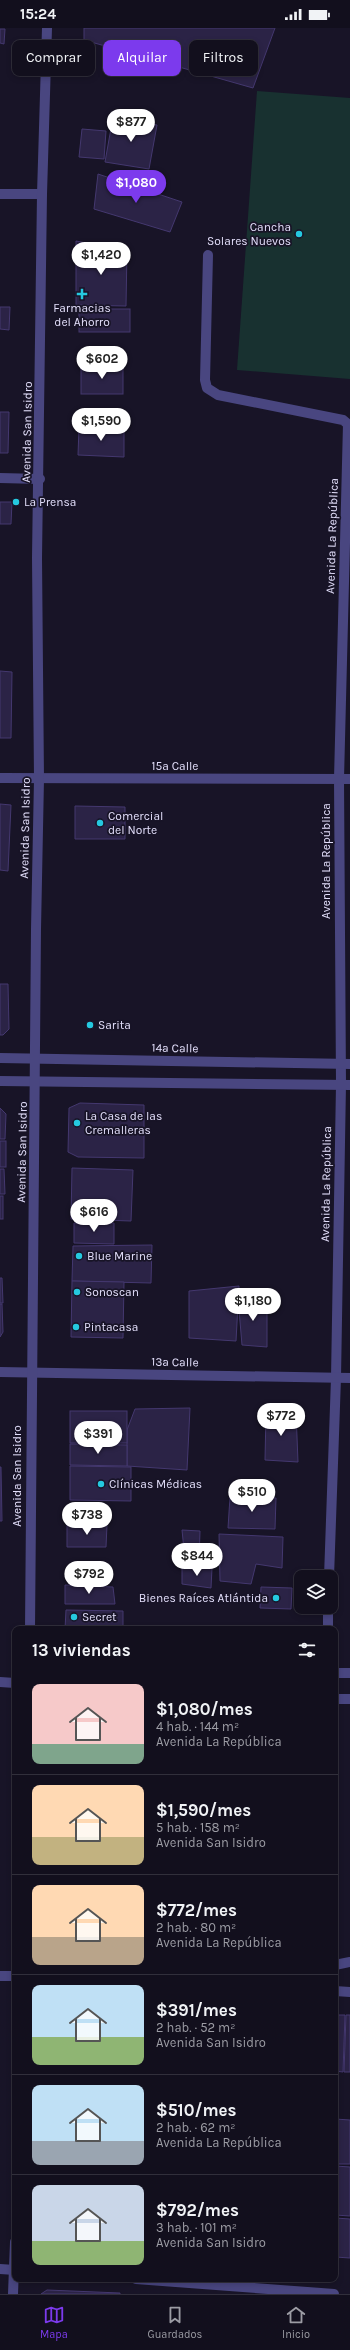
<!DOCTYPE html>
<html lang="es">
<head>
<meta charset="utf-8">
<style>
  :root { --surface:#120f1d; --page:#1b1826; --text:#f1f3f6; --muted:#9c9ca4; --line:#312f3b; --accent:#7c3aed }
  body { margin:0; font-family:Karla,sans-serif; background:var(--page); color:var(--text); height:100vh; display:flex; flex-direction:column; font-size:15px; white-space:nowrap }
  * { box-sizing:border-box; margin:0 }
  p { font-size:13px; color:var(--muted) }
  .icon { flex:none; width:22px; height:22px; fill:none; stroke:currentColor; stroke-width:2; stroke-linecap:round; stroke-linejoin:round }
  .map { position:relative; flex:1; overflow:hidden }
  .sheet { position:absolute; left:12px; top:1598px; width:326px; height:656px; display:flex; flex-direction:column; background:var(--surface); border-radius:8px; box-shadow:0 2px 6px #0003,0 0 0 1px var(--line) }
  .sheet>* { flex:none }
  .hud { position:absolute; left:12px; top:12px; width:326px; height:36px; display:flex; gap:8px }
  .buttons { position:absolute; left:294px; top:1542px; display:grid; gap:8px }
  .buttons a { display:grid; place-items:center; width:44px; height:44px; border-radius:8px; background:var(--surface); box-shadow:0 2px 6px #0003,0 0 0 1px var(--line); font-size:20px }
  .price { position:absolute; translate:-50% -34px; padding:0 9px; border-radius:14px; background:#fff; color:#222; font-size:13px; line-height:26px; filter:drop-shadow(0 1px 2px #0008) }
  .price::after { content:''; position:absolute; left:50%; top:24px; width:12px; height:9px; margin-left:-6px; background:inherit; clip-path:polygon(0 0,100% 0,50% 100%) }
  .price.on { background:var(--accent); color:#fff }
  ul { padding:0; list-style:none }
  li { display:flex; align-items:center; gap:12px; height:100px; padding:0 20px }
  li+li { border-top:1px solid var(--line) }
  li span { display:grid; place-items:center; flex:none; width:112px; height:80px; border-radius:8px; color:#555 }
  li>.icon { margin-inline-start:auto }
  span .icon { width:48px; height:48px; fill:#fffc; stroke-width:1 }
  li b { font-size:17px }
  h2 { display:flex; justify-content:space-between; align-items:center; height:48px; padding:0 20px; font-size:17px }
  .pill { padding:0 14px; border-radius:8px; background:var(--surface); box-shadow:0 2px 6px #0003,0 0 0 1px var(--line); font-size:14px; line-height:36px }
  .pill.on { background:var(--accent); color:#fff }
  .status { display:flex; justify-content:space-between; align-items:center; height:28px; padding:0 20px; background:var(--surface); direction:ltr }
  .status svg { height:11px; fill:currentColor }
  .tab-bar { display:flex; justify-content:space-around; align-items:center; height:56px; border-top:1px solid var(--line); background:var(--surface); font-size:11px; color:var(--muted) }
  .tab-bar a { display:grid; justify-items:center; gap:2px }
  .tab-bar .on { color:var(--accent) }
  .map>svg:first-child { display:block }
  .green { fill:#183130 }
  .building { fill:#2b2346; stroke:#44386f }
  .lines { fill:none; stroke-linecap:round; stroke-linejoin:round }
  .minor { stroke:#494680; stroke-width:10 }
  .poi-dot { fill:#25c9e0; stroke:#181427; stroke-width:1.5 }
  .labels { text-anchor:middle; stroke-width:3.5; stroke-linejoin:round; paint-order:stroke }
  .poi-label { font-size:12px; fill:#e3dffb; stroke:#181427; text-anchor:start }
  .street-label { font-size:12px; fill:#e3dffb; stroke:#181427 }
</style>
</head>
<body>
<div class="status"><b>15:24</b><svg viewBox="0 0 49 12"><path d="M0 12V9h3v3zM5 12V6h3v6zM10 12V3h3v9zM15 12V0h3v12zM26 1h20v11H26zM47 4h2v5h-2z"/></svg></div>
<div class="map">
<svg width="350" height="2266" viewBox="0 0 350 2266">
  <rect width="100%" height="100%" fill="#181427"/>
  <path class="green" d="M 257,63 L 350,70 L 350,351 L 237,342 Z"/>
  <g class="building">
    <path d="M 84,0 L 275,0 L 253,60 L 84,12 Z"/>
    <path d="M 0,1 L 5,1 L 4,16 L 0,15 Z"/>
    <path d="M 113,89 L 157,97 L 149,141 L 105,134 Z"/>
    <path d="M 82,101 L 106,103 L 104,131 L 79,129 Z"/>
    <path d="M 98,146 L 182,174 L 170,204 L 94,181 Z"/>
    <path d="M 76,213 L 127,223 L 126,278 L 76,277 Z"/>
    <path d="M 0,279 L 10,279 L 9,302 L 0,301 Z"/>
    <rect x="79" y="281" width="51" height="23"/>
    <rect x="81" y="337" width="42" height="29"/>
    <path d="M 0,384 L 9,384 L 8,425 L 0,425 Z"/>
    <path d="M 79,400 L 124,401 L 124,429 L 78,427 Z"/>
    <path d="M 0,474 L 12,474 L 11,496 L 0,496 Z"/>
    <path d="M 0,643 L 12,644 L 11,710 L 0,710 Z"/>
    <path d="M 0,776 L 11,777 L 8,843 L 0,842 Z"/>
    <path d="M 75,778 L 125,779 L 125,811 L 75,811 Z"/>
    <path d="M 0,956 L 8,956 L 9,1001 L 3,1007 L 0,1007 Z"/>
    <path d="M 80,1075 L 144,1077 L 144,1130 L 78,1129 L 68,1124 L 69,1080 Z"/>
    <path d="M 0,1080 L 6,1086 L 5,1111 L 0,1111 Z"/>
    <rect x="0" y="1113" width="6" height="26"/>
    <path d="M 72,1140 L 133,1142 L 131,1193 L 71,1191 Z"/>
    <path d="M 0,1141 L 4,1141 L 5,1166 L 0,1166 Z"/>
    <rect x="0" y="1168" width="3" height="23"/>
    <path d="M 74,1195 L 114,1195 L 114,1216 L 74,1215 Z"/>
    <path d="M 152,1217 L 151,1255 L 72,1253 L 73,1218 Z"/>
    <path d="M 0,1250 L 2,1250 L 3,1275 L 0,1275 Z"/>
    <path d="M 72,1253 L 124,1254 L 123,1310 L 71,1309 Z"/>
    <path d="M 239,1258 L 236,1313 L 189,1310 L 189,1263 Z"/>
    <path d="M 238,1270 L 267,1273 L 267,1319 L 242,1317 Z"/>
    <path d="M 0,1276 L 2,1276 L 3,1304 L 0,1309 Z"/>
    <path d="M 190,1380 L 187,1442 L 127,1438 L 127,1402 L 135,1381 Z"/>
    <rect x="70" y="1383" width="57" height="32"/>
    <path d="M 296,1384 L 298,1434 L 265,1432 L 266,1385 Z"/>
    <path d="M 70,1416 L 127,1417 L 127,1438 L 70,1437 Z"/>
    <path d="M 70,1438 L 131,1439 L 131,1473 L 70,1472 Z"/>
    <path d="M 0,1439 L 1,1439 L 2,1493 L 0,1493 Z"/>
    <path d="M 230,1469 L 276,1470 L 275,1501 L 228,1500 Z"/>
    <path d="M 67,1496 L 107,1497 L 106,1519 L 67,1519 Z"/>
    <path d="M 182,1502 L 200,1503 L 199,1532 L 185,1532 Z"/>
    <path d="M 219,1506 L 283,1509 L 282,1540 L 256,1536 L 251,1556 L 220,1553 Z"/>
    <path d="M 182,1540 L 212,1540 L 211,1560 L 182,1556 Z"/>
    <path d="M 65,1557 L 113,1559 L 115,1576 L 65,1576 Z"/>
    <path d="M 261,1559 L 292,1560 L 291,1581 L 260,1580 Z"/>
    <path d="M 66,1582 L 123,1583 L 123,1601 L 65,1601 Z"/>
    <path d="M 335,1987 L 345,1987 L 343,2044 L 335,2043 Z"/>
    <path d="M 346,1987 L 350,1987 L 350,2044 L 344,2044 Z"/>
    <path d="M 335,2091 L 350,2092 L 350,2136 L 335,2136 Z"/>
    <path d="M 335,2138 L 350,2139 L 350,2188 L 335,2187 Z"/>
    <path d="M 335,2190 L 350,2191 L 350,2230 L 335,2229 Z"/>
    <path d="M 47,2262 L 120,2265 L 120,2266 L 41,2266 Z"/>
  </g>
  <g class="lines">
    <g class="minor">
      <path d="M 0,166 L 42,166"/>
      <path d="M 208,227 L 205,352 L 207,360 L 218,367 L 343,392 L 348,396 L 339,751 L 341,1056 L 336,1350 L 329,1549"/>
      <path d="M 0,450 L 40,451"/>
      <path d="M 0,750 L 350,751"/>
      <path d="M 0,1030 L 350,1036"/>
      <path d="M 0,1053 L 350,1057"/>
      <path d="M 0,1344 L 350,1350"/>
      <path d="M 30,1601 L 36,901 L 39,751 L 37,530 L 42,166 L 47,0"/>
      <path d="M 328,1601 L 328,1579"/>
      <path d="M 335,1645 L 350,1645"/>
      <path d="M 0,1654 L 15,1655"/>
      <path d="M 335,1671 L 350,1671"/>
      <path d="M 335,1937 L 350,1934"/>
      <path d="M 0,1948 L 15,1948"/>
      <path d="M 335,1963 L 350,1964"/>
      <path d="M 0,2241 L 15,2242"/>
      <path d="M 136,2251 L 334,2266"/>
      <path d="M 13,2266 L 15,2214"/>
    </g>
  </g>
  <g class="poi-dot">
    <circle cx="299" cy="206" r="4"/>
    <path d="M80 260h4v4h4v4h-4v4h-4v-4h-4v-4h4z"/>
    <circle cx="16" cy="474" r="4"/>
    <circle cx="100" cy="795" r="4"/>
    <circle cx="90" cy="997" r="4"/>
    <circle cx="77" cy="1095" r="4"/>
    <circle cx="79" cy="1228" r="4"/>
    <circle cx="77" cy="1264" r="4"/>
    <circle cx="76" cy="1299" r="4"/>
    <circle cx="101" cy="1456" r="4"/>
    <circle cx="276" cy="1570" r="4"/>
    <circle cx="74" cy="1589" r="4"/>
  </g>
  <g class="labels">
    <g class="poi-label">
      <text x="291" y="203" text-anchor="end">Cancha<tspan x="291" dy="14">Solares Nuevos</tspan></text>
      <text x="82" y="284" text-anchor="middle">Farmacias<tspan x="82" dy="14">del Ahorro</tspan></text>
      <text x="24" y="478">La Prensa</text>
      <text x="108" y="792">Comercial<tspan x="108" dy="14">del Norte</tspan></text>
      <text x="98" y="1001">Sarita</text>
      <text x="85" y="1092">La Casa de las<tspan x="85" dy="14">Cremalleras</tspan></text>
      <text x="87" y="1232">Blue Marine</text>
      <text x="85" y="1268">Sonoscan</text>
      <text x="84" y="1303">Pintacasa</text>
      <text x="109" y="1460">Clínicas Médicas</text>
      <text x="268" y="1574" text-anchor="end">Bienes Raíces Atlántida</text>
      <text x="82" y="1593">Secret</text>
    </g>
    <g class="street-label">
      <text transform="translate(27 404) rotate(-89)" y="4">Avenida San Isidro</text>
      <text transform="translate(332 508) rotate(-88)" y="4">Avenida La República</text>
      <text x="175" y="742">15a Calle</text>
      <text transform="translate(25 800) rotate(-89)" y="4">Avenida San Isidro</text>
      <text transform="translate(326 833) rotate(-90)" y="4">Avenida La República</text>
      <text transform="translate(175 1020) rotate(1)" y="4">14a Calle</text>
      <text transform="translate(22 1124) rotate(-89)" y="4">Avenida San Isidro</text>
      <text transform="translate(326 1156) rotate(-89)" y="4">Avenida La República</text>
      <text transform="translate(175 1334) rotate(1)" y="4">13a Calle</text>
      <text transform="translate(17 1448) rotate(-90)" y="4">Avenida San Isidro</text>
    </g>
  </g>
</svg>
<div class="buttons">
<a><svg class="icon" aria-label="layers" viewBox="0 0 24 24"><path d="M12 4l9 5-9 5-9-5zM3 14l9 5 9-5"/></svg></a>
</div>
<b class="price" style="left:131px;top:115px">$877</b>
<b class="price on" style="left:136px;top:176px">$1,080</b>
<b class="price" style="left:101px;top:248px">$1,420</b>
<b class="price" style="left:102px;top:352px">$602</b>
<b class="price" style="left:101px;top:414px">$1,590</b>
<b class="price" style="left:94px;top:1205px">$616</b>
<b class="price" style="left:253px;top:1294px">$1,180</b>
<b class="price" style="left:281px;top:1409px">$772</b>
<b class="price" style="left:98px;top:1427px">$391</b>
<b class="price" style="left:252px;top:1485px">$510</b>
<b class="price" style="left:87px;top:1508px">$738</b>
<b class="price" style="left:197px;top:1549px">$844</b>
<b class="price" style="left:89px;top:1567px">$792</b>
<div class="hud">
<a class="pill">Comprar</a>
<a class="pill on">Alquilar</a>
<a class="pill">Filtros</a>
</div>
<section class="sheet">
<h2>13 viviendas<svg class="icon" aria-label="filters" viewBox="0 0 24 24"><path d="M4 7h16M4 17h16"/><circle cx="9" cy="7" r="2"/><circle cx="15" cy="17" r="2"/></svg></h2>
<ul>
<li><span style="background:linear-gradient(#f6c9c9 75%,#7fa58c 0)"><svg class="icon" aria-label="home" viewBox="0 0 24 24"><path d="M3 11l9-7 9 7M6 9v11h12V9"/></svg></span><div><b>$1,080/mes</b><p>4 hab. · 144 m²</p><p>Avenida La República</p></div></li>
<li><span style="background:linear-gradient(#ffd9b3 65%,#c2b280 0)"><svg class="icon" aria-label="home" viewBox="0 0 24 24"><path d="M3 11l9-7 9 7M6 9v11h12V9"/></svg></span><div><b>$1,590/mes</b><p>5 hab. · 158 m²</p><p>Avenida San Isidro</p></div></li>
<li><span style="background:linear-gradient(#ffd9b3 65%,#b9a48a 0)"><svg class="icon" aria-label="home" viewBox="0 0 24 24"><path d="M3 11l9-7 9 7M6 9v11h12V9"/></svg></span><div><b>$772/mes</b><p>2 hab. · 80 m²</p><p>Avenida La República</p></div></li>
<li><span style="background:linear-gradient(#bfe0f5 65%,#8fb573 0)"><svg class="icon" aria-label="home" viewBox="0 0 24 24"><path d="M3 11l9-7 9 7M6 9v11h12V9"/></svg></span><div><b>$391/mes</b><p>2 hab. · 52 m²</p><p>Avenida San Isidro</p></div></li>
<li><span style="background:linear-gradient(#bfe0f5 70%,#9aa5b1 0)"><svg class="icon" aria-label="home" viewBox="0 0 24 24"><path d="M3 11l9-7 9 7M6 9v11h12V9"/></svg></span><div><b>$510/mes</b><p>2 hab. · 62 m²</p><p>Avenida La República</p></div></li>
<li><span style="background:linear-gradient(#c9d6e8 70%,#8fb573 0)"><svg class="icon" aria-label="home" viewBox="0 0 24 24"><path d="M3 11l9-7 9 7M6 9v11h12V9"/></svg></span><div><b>$792/mes</b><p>3 hab. · 101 m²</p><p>Avenida San Isidro</p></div></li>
</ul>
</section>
</div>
<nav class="tab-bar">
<a class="on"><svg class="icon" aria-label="map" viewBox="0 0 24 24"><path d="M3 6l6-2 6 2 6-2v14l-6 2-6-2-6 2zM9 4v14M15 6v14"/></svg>Mapa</a>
<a><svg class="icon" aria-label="saved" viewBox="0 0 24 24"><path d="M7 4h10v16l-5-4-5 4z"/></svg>Guardados</a>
<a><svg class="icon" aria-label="home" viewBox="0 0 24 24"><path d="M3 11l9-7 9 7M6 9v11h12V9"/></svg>Inicio</a>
</nav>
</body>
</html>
